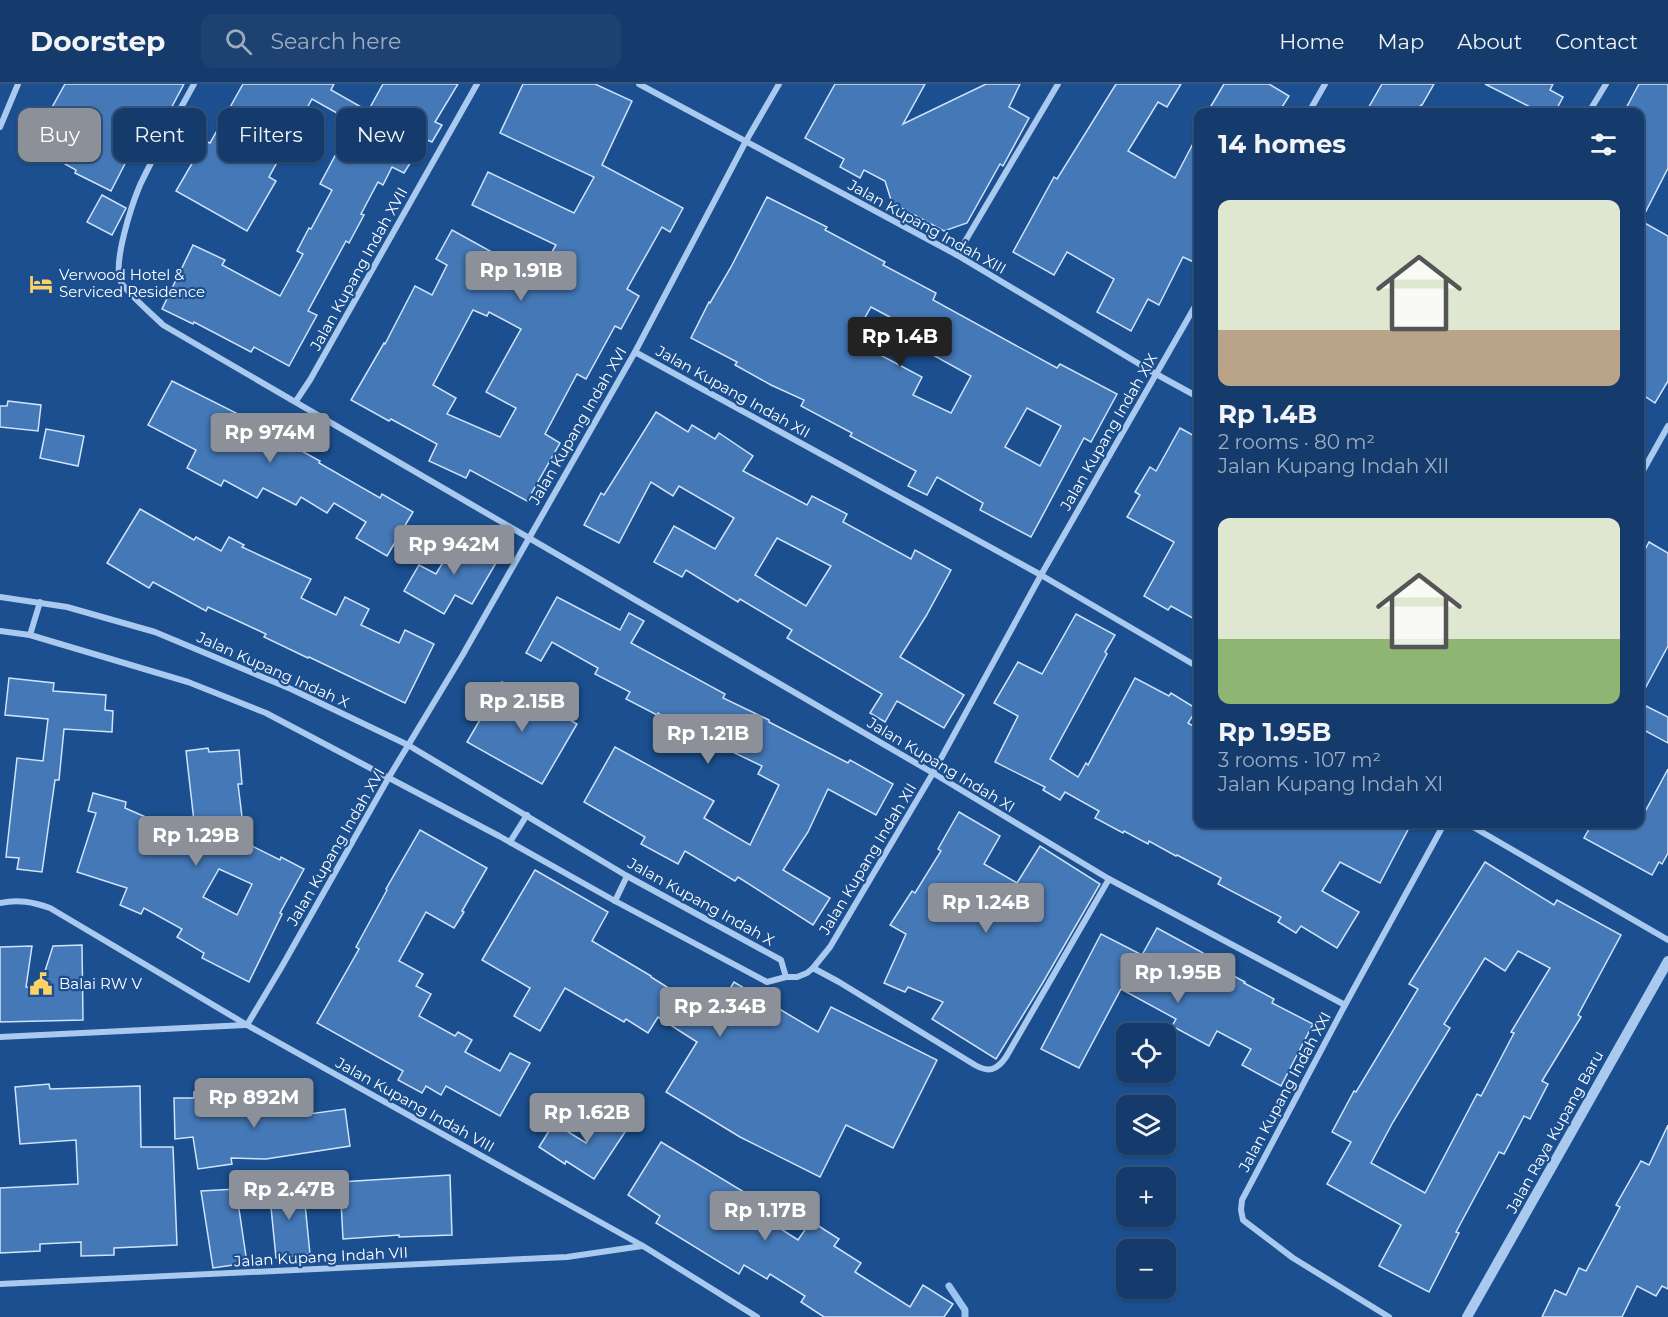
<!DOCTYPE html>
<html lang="en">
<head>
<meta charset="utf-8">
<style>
  :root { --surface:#143b6b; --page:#1d4271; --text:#f1f3f6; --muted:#9dadc1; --line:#33557e; --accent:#8c9099 }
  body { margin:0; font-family:Montserrat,sans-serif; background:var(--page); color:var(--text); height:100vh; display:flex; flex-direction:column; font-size:22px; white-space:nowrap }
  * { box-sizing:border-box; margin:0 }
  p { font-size:20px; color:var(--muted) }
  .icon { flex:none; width:33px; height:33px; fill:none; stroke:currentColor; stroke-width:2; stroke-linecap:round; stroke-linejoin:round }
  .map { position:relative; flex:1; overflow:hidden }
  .details { position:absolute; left:1194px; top:24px; width:450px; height:720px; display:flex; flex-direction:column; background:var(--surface); border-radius:12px; box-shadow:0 2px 4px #0004,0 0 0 2px var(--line) }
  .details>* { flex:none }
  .top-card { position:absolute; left:18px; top:24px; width:570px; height:54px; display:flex; gap:12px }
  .fabs { position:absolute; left:1116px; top:939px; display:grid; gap:12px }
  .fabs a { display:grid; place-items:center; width:60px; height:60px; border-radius:12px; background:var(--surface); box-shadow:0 2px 4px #0004,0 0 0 2px var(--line); font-size:30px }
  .price { position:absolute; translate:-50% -51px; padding:0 14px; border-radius:6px; background:var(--accent); color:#fff; font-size:20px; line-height:39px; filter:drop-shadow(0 2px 3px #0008) }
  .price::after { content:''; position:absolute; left:50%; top:36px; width:18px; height:14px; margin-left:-9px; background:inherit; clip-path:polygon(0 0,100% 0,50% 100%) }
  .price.active { background:#222; color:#fff }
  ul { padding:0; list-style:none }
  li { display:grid; align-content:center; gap:12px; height:318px; padding:0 24px }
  li span { display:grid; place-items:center; height:186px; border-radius:12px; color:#555 }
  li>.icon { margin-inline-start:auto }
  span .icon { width:108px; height:108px; fill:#fffc; stroke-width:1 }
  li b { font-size:26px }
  h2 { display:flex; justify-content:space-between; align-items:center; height:72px; padding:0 24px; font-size:26px }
  .pill { padding:0 21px; border-radius:12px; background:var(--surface); box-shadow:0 2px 4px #0004,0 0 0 2px var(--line); font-size:21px; line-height:54px }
  .pill.active { background:var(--accent); color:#fff }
  header { display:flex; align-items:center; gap:36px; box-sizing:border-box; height:84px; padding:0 30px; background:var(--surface); border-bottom:2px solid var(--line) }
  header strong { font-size:28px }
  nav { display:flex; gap:33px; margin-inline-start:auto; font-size:21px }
  .search { width:420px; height:54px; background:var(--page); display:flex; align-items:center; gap:15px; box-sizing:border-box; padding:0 21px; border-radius:12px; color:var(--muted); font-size:22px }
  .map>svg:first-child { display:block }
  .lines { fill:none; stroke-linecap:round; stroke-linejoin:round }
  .stream { stroke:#9cc4f0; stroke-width:7 }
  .building { fill:#4478b7; stroke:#cfe3fa; stroke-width:1.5; fill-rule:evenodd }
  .minor { stroke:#a9c9ee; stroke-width:6 }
  .tertiary { stroke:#a9c9ee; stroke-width:10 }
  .labels { text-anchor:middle; stroke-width:4.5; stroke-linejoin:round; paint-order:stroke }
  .street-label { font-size:15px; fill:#fff; stroke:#1b4f8f }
  .poi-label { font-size:15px; fill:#fff; stroke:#1b4f8f; text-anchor:start }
</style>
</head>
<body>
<header>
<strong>Doorstep</strong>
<div class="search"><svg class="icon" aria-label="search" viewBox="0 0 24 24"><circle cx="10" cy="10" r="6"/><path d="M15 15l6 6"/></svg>Search here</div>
<nav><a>Home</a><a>Map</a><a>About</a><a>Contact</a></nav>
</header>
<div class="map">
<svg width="1668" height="1233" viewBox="0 0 1668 1233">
  <rect width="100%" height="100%" fill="#1b4f8f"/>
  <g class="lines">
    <path class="stream" d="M 949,1202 L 965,1226 L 965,1233"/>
  </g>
  <g class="building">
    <path d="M 65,0 L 184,0 L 168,30 L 171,31 L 145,74 L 132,66 L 111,107 L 75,89 L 76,86 L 31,61 Z"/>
    <path d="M 243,0 L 334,0 L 331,6 L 368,27 L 383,0 L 458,0 L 435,38 L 442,41 L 432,58 L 425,55 L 404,89 L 392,83 L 383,101 L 378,98 L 361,130 L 364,131 L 349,159 L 346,157 L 308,227 L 317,231 L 289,282 L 254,263 L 251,268 L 194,238 L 193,240 L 162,225 L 193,161 L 225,176 L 222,181 L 280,212 L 303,170 L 297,167 L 309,144 L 311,145 L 332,106 L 320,100 L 353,38 L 312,15 L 269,93 L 276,97 L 247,147 L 176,107 L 205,57 L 210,59 Z"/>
    <path d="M 523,0 L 595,0 L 632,17 L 602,81 L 683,124 L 670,148 L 662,143 L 627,205 L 639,212 L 621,245 L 615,242 L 586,295 L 577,290 L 545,350 L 560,359 L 527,417 L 470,386 L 466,394 L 429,377 L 437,360 L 391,335 L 389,337 L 351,316 L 384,259 L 385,260 L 415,202 L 432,211 L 447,181 L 436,175 L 452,146 L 537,193 L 556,161 L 472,121 L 488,88 L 574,129 L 594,93 L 500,49 ZM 473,226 L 487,232 L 489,228 L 521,245 L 486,308 L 516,324 L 500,353 L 447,330 L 456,314 L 433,301 Z"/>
    <path d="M 835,0 L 925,0 L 903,40 L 986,0 L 1020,0 L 1009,23 L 1029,34 L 1003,82 L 1000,80 L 967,139 L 944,147 L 892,119 L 885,97 L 864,86 L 860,94 L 840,83 L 844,75 L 805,54 Z"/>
    <path d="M 1116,0 L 1181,0 L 1167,23 L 1158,18 L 1128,67 L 1175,94 L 1198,50 L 1198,180 L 1183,173 L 1159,221 L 1148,215 L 1131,247 L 1097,228 L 1114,195 L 1067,168 L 1054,191 L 1013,168 L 1054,93 L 1057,95 Z"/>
    <path d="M 1224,0 L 1269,0 L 1289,12 L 1279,28 L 1222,28 L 1211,22 Z"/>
    <path d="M 1382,0 L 1434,0 L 1422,21 L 1421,21 L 1416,28 L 1366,28 Z"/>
    <path d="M 1485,0 L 1553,0 L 1550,6 L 1563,13 L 1555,28 L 1540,28 Z"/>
    <path d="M 1639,0 L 1668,0 L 1668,84 L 1641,137 L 1668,152 L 1668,297 L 1655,319 L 1640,309 L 1640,28 L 1624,28 Z"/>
    <path d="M 102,111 L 126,124 L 112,151 L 87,138 Z"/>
    <path d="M 767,113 L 827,143 L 825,146 L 885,178 L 883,181 L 936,209 L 933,216 L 1057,284 L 1060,280 L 1117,310 L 1091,358 L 1084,354 L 1031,453 L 980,426 L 983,419 L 937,393 L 927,411 L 908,402 L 916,387 L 850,352 L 852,349 L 801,322 L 804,316 L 771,301 L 735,281 L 737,278 L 691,254 L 709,218 L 710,219 L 731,183 ZM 871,223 L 929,254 L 922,265 L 971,292 L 951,329 L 913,311 L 922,293 L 852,256 ZM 1027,324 L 1061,342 L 1040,382 L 1005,363 Z"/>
    <path d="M 172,297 L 260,341 L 263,336 L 291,351 L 287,359 L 320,377 L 319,379 L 380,414 L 382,410 L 413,428 L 387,472 L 356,454 L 366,438 L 334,419 L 327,429 L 301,413 L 296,421 L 263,404 L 257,414 L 224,396 L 221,402 L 187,384 L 196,366 L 148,341 Z"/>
    <path d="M 8,317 L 41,321 L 38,347 L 0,343 L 0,322 L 7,322 Z"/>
    <path d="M 656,328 L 688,348 L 692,341 L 715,355 L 719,349 L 753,372 L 743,387 L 807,421 L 812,412 L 847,430 L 843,438 L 911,475 L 915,466 L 951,486 L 926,532 L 900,573 L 964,611 L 944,644 L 897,617 L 885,638 L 870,629 L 882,610 L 787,554 L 792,546 L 740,515 L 738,518 L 686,486 L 682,493 L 654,478 L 674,442 L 715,465 L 734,434 L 679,402 L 673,412 L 651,398 L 619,459 L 584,441 L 601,409 L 604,411 ZM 777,454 L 831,482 L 806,522 L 755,491 Z"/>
    <path d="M 1180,344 L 1198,354 L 1198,537 L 1171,522 L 1168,526 L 1144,512 L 1174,458 L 1127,433 L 1140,411 L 1135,408 L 1150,383 L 1156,387 Z"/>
    <path d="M 46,345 L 84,352 L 78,382 L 40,374 Z"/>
    <path d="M 140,425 L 194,456 L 196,453 L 221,467 L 229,453 L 244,461 L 242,463 L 311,495 L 301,514 L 336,531 L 345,513 L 369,525 L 361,541 L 399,559 L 405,546 L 434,560 L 405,619 L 309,573 L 308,574 L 264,553 L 266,550 L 208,523 L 206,527 L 153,498 L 149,504 L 107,479 Z"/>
    <path d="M 457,455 L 469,462 L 473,456 L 500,472 L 472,520 L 455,511 L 444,530 L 404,507 L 419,481 L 436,490 Z"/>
    <path d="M 1649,458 L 1668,469 L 1668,562 L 1640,614 L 1640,475 Z"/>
    <path d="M 557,513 L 620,546 L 629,529 L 644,537 L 631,559 L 725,610 L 723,614 L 769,636 L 769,638 L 848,679 L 850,676 L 893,700 L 876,731 L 828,705 L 808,748 L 783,786 L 830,814 L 813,841 L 738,793 L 735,797 L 685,767 L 678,780 L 641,760 L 645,753 L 584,718 L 615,663 L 714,717 L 704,734 L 750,761 L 779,701 L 758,690 L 762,682 L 699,652 L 658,629 L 657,631 L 626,615 L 630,608 L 595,590 L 598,584 L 552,558 L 541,577 L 526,569 Z"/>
    <path d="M 1076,530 L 1115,551 L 1105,568 L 1107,570 L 1050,675 L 1078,693 L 1086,679 L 1088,681 L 1135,594 L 1169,612 L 1171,609 L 1197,625 L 1188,639 L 1198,645 L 1198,740 L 1411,740 L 1380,799 L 1340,778 L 1322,807 L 1359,828 L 1337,864 L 1301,842 L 1296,849 L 1278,838 L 1281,833 L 1218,800 L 1221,794 L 1177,771 L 1176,772 L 1149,757 L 1148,760 L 1124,747 L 1123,749 L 1095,734 L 1099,727 L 1065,708 L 1060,716 L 1043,706 L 1045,703 L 995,678 L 1018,632 L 994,619 L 1018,578 L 1042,590 Z"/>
    <path d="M 9,594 L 54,599 L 53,607 L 106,611 L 105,626 L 113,627 L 112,648 L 64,645 L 59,696 L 55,696 L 42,788 L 17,785 L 19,774 L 6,773 L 17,674 L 43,677 L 48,635 L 5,631 Z"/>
    <path d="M 502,598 L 577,640 L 542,700 L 467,658 Z"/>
    <path d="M 1640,619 L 1668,633 L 1668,659 L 1640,644 Z"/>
    <path d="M 208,664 L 209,668 L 239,666 L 242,700 L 238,700 L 243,741 L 236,754 L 280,776 L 281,773 L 304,785 L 280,829 L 282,830 L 249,898 L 202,874 L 204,869 L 177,853 L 182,845 L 144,824 L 141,830 L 120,821 L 127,804 L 77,788 L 96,729 L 88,727 L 93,709 L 126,718 L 125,724 L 196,755 L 186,667 ZM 219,785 L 252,800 L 237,831 L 203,813 Z"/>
    <path d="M 1668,685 L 1668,769 L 1662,780 L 1659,778 L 1652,791 L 1584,754 L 1592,740 L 1640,740 L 1640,737 Z"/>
    <path d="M 959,728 L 1000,752 L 984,780 L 1017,799 L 1040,762 L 1100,800 L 1042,900 L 996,975 L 932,935 L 943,918 L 908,903 L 905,908 L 884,899 L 906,850 L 890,841 L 912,807 L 915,809 L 941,767 L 938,765 Z"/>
    <path d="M 420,746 L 487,784 L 462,827 L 464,828 L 454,844 L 426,828 L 399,877 L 423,890 L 416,902 L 431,910 L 419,932 L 455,952 L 458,948 L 472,956 L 465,968 L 500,987 L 510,969 L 530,979 L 500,1032 L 446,1002 L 441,1011 L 426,1002 L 422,1009 L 398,996 L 403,987 L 317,939 L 359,865 L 356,863 L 387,806 L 386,805 Z"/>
    <path d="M 1485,778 L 1554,821 L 1557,816 L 1621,851 L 1578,931 L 1581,933 L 1542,997 L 1548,1000 L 1530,1035 L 1524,1032 L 1504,1070 L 1499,1068 L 1456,1148 L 1459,1149 L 1429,1208 L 1379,1182 L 1401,1141 L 1327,1100 L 1351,1058 L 1332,1048 L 1354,1007 L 1356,1008 L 1418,905 L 1409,900 ZM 1518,867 L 1550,884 L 1511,948 L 1514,949 L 1481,1012 L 1477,1010 L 1425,1109 L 1371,1079 L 1393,1038 L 1450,944 L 1444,940 L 1485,874 L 1505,887 Z"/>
    <path d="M 535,786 L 608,828 L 592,857 L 651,892 L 651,893 L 713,932 L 734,898 L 818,948 L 831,923 L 937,976 L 893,1064 L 846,1041 L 820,1093 L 740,1053 L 666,1008 L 697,958 L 658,933 L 648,949 L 626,935 L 624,938 L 565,904 L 540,947 L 514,932 L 530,904 L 482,876 Z"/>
    <path d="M 1157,844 L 1205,870 L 1202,875 L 1245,898 L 1244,899 L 1274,915 L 1272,919 L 1313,940 L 1281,1002 L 1242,981 L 1251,965 L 1217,947 L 1209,962 L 1172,942 L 1176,935 L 1121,905 L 1079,984 L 1041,965 L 1101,850 L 1142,871 Z"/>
    <path d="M 82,861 L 83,936 L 0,938 L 0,863 L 32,862 L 26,903 L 39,906 L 53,862 Z"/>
    <path d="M 49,1000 L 50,1005 L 140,1002 L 141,1063 L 173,1063 L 177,1161 L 114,1164 L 114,1171 L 81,1172 L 81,1158 L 40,1160 L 40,1167 L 0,1169 L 0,1104 L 78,1100 L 76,1056 L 20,1060 L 15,1003 Z"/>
    <path d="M 233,1007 L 233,1016 L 248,1015 L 249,1024 L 301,1019 L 302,1031 L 345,1025 L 350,1062 L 266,1075 L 231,1074 L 232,1080 L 198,1085 L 193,1053 L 175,1055 L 174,1014 L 194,1014 L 194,1008 Z"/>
    <path d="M 609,1025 L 631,1039 L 594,1095 L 566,1077 L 565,1080 L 539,1063 L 554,1039 L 586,1059 Z"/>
    <path d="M 1668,1041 L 1668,1205 L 1662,1202 L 1656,1212 L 1637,1202 L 1622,1233 L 1542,1233 L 1555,1206 L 1566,1211 L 1579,1184 L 1586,1187 L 1620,1123 L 1616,1121 L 1641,1077 L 1649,1081 Z"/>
    <path d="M 661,1058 L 777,1128 L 770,1138 L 798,1156 L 811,1137 L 839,1155 L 834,1162 L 861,1179 L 855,1188 L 910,1223 L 923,1201 L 953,1220 L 944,1233 L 824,1233 L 801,1218 L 805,1212 L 770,1190 L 767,1195 L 744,1181 L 739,1190 L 656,1139 L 660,1132 L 628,1111 Z"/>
    <path d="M 450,1091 L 452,1151 L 399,1153 L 399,1151 L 343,1155 L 340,1098 Z"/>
    <path d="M 303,1100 L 310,1170 L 276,1174 L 269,1103 Z"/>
    <path d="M 236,1105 L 247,1179 L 213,1184 L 201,1107 Z"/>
  </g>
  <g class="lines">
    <g class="minor">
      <path d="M 194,0 C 176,33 156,67 140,101 C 132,120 112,180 121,198 C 126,208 153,231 163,241 L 933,689 L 1109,795 L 1345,921"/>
      <path d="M 639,0 L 957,171 L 1156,290 L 1198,313"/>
      <path d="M 1309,28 L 1325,0"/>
      <path d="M 1589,28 L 1606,0"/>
      <path d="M 0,43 L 18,0"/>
      <path d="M 957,171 L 1058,0"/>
      <path d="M 635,268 L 1041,491 L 1198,583"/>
      <path d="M 296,317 L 310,296 L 477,0"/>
      <path d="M 1640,392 L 1668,342"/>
      <path d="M 0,513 L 67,523 L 155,548 L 291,605 L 408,661 L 627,792 L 781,876 L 786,893"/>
      <path d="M 0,547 L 30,551 L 188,598 L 266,629 L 499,752 L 615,817 L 767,898 L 786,893 L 797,893 L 807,889 L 813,884 L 830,863 L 933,689 L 1041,491 L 1198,217"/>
      <path d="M 30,551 L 40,518"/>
      <path d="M 1468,740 L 1668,856"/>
      <path d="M 510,758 L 527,731"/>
      <path d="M 615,817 L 627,792"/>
      <path d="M 0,819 C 18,815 33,818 50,824 L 247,941 L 643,1162 L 757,1233"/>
      <path d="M 813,884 L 839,898 L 975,981 C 989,989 997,986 1006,973 L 1109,795"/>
      <path d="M 247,941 L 281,884 L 389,693 L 462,572 L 635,268 L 746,57 L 779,0"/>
      <path d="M 0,953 L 246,941"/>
      <path d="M 0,1200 L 567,1173 L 642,1162"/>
      <path d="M 1389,1233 L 1293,1174 L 1243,1136 L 1241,1126 L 1242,1116 L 1345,921 L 1444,740"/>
    </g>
    <path class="tertiary" d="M 1467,1233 L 1668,877"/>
  </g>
  <defs>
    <g id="hotel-bare" transform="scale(1.8)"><path d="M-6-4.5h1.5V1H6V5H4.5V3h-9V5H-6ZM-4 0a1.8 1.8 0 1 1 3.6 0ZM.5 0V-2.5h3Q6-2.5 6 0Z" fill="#ffd166" stroke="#1b4f8f" stroke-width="2.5" paint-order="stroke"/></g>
    <g id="civic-bare" transform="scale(1.8)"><path d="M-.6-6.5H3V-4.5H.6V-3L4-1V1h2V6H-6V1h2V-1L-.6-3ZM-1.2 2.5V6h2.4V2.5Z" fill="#ffd166" stroke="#1b4f8f" stroke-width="2.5" paint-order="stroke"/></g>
  </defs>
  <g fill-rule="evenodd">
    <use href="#hotel-bare" x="41" y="200"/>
    <use href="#civic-bare" x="41" y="900"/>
  </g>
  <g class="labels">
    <g class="street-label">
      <text transform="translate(927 143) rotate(29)" y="5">Jalan Kupang Indah XIII</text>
      <text transform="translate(359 185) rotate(-61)" y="5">Jalan Kupang Indah XVII</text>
      <text transform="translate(733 308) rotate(29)" y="5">Jalan Kupang Indah XII</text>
      <text transform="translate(578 342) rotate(-60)" y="5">Jalan Kupang Indah XVI</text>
      <text transform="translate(1109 348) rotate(-60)" y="5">Jalan Kupang Indah XIX</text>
      <text transform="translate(273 586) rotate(24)" y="5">Jalan Kupang Indah X</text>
      <text transform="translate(941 681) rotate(31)" y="5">Jalan Kupang Indah XI</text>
      <text transform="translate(336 763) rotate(-60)" y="5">Jalan Kupang Indah XVI</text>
      <text transform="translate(868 775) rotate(-59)" y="5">Jalan Kupang Indah XII</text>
      <text transform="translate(701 818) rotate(29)" y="5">Jalan Kupang Indah X</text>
      <text transform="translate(1285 1008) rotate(-62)" y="5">Jalan Kupang Indah XXI</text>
      <text transform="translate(415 1021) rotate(29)" y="5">Jalan Kupang Indah VIII</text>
      <text transform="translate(1555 1048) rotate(-61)" y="5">Jalan Raya Kupang Baru</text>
      <text transform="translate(321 1173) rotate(-3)" y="5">Jalan Kupang Indah VII</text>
    </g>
    <g class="poi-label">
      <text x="59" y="196">Verwood Hotel &amp;<tspan x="59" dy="17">Serviced Residence</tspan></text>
      <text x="59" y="905">Balai RW V</text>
    </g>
  </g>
</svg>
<div class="fabs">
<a><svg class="icon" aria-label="locate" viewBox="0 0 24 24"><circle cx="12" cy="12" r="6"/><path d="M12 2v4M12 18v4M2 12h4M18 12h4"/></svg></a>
<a><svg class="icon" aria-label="layers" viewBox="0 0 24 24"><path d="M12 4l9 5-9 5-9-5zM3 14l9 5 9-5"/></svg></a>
<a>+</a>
<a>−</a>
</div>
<b class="price" style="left:521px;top:218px">Rp 1.91B</b>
<b class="price active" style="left:900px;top:284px">Rp 1.4B</b>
<b class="price" style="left:270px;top:380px">Rp 974M</b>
<b class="price" style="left:454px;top:492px">Rp 942M</b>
<b class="price" style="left:522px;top:649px">Rp 2.15B</b>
<b class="price" style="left:708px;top:681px">Rp 1.21B</b>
<b class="price" style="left:196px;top:783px">Rp 1.29B</b>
<b class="price" style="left:986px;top:850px">Rp 1.24B</b>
<b class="price" style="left:1178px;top:920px">Rp 1.95B</b>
<b class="price" style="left:720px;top:954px">Rp 2.34B</b>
<b class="price" style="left:254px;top:1045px">Rp 892M</b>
<b class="price" style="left:587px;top:1060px">Rp 1.62B</b>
<b class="price" style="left:289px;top:1137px">Rp 2.47B</b>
<b class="price" style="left:765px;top:1158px">Rp 1.17B</b>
<div class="top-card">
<a class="pill active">Buy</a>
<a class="pill">Rent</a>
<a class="pill">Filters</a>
<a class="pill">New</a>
</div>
<section class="details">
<h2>14 homes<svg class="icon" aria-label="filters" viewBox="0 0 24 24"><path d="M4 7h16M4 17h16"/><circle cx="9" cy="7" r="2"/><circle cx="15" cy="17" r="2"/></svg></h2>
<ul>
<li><span style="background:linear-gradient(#dfe7d0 70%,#b9a48a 0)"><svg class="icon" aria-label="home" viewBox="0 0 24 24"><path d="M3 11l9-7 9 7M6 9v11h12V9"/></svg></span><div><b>Rp 1.4B</b><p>2 rooms · 80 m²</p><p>Jalan Kupang Indah XII</p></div></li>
<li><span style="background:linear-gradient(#dfe7d0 65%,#8fb573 0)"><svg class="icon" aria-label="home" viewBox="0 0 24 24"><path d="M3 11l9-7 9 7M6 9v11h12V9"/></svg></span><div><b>Rp 1.95B</b><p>3 rooms · 107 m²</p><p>Jalan Kupang Indah XI</p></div></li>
</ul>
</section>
</div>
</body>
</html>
